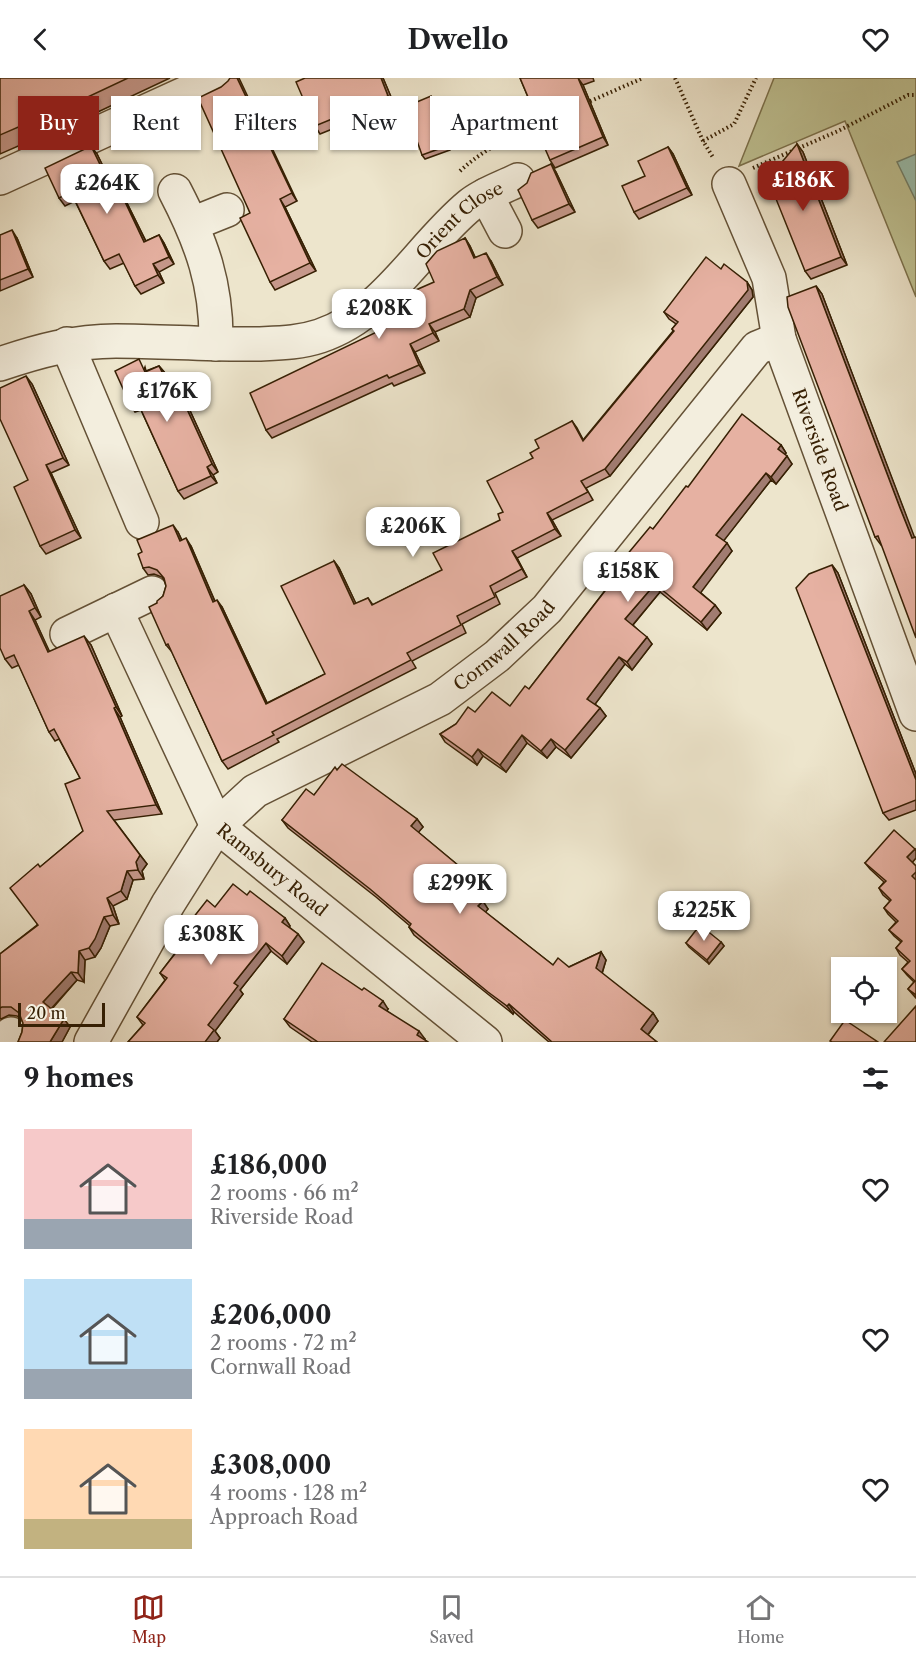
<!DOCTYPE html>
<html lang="en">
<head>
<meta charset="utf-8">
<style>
  :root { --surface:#fff; --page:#f2f2f2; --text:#202124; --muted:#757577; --line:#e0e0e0; --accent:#8f2418 }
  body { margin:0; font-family:"Libre Caslon Text",serif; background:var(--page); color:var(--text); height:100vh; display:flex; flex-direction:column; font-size:22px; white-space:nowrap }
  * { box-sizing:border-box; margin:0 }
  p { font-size:20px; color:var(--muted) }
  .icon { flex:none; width:33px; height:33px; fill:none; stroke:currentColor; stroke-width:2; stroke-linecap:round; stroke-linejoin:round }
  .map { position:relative; height:964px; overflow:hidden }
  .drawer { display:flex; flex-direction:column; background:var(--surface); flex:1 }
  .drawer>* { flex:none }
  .banner { position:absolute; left:18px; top:18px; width:600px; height:54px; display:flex; gap:12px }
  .tools { position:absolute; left:831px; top:879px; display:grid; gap:12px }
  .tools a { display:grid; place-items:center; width:66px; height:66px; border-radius:0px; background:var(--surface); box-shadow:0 2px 4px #0004; font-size:30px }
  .scale { position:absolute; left:18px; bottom:15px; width:87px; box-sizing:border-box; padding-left:6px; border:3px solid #372004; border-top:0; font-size:16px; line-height:21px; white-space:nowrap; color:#372004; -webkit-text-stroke:4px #f3eede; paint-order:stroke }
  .price { position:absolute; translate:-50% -51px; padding:0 14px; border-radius:12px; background:#fff; color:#222; font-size:20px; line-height:39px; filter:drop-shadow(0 2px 3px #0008) }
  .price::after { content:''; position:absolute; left:50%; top:36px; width:18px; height:14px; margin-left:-9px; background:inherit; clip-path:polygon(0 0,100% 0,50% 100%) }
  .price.selected { background:var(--accent); color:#fff }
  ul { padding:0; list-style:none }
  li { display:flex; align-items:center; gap:18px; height:150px; padding:0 24px }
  li span { display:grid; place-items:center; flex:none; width:168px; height:120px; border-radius:0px; color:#555 }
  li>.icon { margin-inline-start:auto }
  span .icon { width:72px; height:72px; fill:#fffc; stroke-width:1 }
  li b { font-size:26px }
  h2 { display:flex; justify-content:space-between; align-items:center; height:72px; padding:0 24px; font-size:26px }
  .chip { padding:0 21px; border-radius:0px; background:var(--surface); box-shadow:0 2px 4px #0004; font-size:21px; line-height:54px }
  .chip.selected { background:var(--accent); color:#fff }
  header { display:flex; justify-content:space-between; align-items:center; height:78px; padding:0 24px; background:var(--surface); font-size:27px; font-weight:800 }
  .menu { display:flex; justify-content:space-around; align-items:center; height:84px; border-top:2px solid var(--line); background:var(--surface); font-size:16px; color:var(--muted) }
  .menu a { display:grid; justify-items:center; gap:3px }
  .menu .selected { color:var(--accent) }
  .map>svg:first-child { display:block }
  .green { fill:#bfc293; stroke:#7b714c; stroke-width:1.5 }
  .water { fill:#9ac0b0; stroke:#72806b; stroke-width:1.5 }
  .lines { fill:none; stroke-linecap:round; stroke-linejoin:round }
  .minor-casing { stroke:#645136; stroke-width:36 }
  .path { stroke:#372004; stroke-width:4; stroke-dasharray:1.5 3; stroke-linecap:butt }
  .minor { stroke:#f3eede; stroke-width:33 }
  .wall { fill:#c6988b; stroke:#372004; stroke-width:1.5 }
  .shaded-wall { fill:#a17c71; stroke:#372004; stroke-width:1.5 }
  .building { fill:#e6b1a2; stroke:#372004; stroke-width:1.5 }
  .labels { text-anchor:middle; stroke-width:4.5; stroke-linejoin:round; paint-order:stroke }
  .street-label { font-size:18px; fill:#372004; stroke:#f3eede }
</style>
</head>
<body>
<header><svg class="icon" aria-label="back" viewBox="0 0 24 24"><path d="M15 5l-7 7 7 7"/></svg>Dwello<svg class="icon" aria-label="heart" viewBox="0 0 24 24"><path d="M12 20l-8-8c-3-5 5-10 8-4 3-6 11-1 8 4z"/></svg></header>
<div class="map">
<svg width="916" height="964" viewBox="0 0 916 964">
  <rect width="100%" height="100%" fill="#ede5cc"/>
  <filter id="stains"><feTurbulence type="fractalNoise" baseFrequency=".00333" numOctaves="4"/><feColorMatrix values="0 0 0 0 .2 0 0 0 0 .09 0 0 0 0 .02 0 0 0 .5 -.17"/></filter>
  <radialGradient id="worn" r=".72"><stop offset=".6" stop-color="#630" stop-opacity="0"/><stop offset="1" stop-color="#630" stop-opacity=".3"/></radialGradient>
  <path class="green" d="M 774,0 L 916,0 L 916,219 L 845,43 L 739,88 Z"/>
  <path class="water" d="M 916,76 L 916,123 L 897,84 Z"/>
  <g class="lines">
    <g class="minor-casing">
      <g id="minor">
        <path d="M 0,100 L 219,0"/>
        <path id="s1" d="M 729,106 L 769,200 L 779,261 L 916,636"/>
        <path d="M 175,113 C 202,165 217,207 216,266"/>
        <path d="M 486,117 L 505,153"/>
        <path d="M 192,146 L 227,132"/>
        <path d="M 67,266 L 142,444"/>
        <path id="s2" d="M 0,286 C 38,273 75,263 116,263 C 163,263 210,267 257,266 C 279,265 299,265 320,258 C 386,236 419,169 470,127 C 483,116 502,110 518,102"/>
        <path id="s3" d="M 116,532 L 217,748 L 485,964"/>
        <path d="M 67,556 L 152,515"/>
        <path d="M 8,964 L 11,956"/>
        <path id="s4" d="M 91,964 L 168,826 L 217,748 L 255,713 L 440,621 L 497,578 L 547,531 L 757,270 L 779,261"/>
      </g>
    </g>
    <g class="path">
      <path d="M 675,0 L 703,63 L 714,81"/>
      <path d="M 586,25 L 643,0"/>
      <path d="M 703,63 L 734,46 L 756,0"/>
      <path d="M 753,90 L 838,53 L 908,17 L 916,17"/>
      <path d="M 460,93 C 485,70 513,57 543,44"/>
    </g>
    <use href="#minor" class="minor"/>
  </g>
  <g class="wall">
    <path d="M 0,0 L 170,0 L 34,64 L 32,62 L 0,76 Z"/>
    <path d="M 383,0 L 394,26 L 320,56 L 315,48 Z"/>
    <path d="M 520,0 L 593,0 L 594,3 L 583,7 L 608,67 L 555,90 L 550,82 L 544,57 Z"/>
    <path d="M 221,9 L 297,123 L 285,129 L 316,193 L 275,212 L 270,204 L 250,135 Z"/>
    <path d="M 433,22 L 450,72 L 425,81 L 422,77 Z"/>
    <path d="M 797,66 L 803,74 L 847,187 L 811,201 L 805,193 Z"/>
    <path d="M 668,69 L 673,76 L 692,117 L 639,141 L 634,134 L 645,98 Z"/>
    <path d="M 97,76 L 113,109 L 117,107 L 122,115 L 146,163 L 159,157 L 164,165 L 174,186 L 159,194 L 164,205 L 141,216 L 135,208 L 124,185 L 110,191 L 104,183 L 75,123 L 65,128 L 59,120 Z"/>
    <path d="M 551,86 L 556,94 L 575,134 L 538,150 L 532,142 Z"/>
    <path d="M 0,157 L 17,160 L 33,199 L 0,213 Z"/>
    <path d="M 465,160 L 470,168 L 475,179 L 491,183 L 503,207 L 476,220 L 470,239 L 435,254 L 439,263 L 415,274 L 425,295 L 394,308 L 392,305 L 272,360 L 266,352 L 381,252 L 411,220 L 434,204 Z"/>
    <path d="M 721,191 L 747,204 L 752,212 L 753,219 L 610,398 L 586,410 L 593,422 L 552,442 L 561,458 L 517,480 L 527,499 L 495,515 L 500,526 L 462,546 L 466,555 L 412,583 L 416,590 L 277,661 L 279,664 L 228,691 L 222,683 L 172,574 L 166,567 L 157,525 L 163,518 L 166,508 L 164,502 L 162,499 L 154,496 L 148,497 L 143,490 L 178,454 L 182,462 L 191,468 L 215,523 L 222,529 L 267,625 L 325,596 L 334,483 L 339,490 L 356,526 L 368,520 L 373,527 L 442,492 L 500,442 L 503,434 L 533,380 L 539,370 L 572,343 L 583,362 L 673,253 L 672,251 L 676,246 L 669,241 L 664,234 Z"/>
    <path d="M 816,208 L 822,216 L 906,438 L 881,467 L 875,459 Z"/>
    <path d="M 159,288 L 165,295 L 171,308 L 181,313 L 218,394 L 213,397 L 217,405 L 184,421 L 178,413 L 141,332 L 135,334 L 130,326 L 145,289 L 146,293 Z"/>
    <path d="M 32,306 L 69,387 L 51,395 L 81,460 L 46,476 L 40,468 L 28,402 Z"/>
    <path d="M 781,367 L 786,375 L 785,377 L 792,386 L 776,406 L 771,402 L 723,463 L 732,473 L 700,514 L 715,527 L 721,535 L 707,552 L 660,514 L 633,547 L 652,566 L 632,592 L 625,586 L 595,626 L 600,630 L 606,638 L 571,680 L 556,669 L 547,680 L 527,665 L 506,694 L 483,678 L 477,687 L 445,664 L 440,656 L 475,634 L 510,628 L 529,611 L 614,501 L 611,496 L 653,451 L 688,409 Z"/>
    <path d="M 832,487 L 838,495 L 916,696 L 916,732 L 889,742 L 883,735 Z"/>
    <path d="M 24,507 L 31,516 L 41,539 L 35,542 L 49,574 L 91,567 L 122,638 L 120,639 L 162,736 L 114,742 L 147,786 L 142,793 L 144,801 L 133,802 L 127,821 L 113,828 L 119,846 L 110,848 L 101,870 L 95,879 L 85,882 L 84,904 L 77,902 L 52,931 L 64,941 L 70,949 L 62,964 L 18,964 L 22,954 L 23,945 L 22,942 L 17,938 L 9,937 L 1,941 L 0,940 L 0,876 L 37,847 L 40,789 L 83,753 L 80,700 L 59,661 L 55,663 L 49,654 L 19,587 L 12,590 L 5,581 Z"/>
    <path d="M 337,692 L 417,741 L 423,749 L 418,754 L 477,803 L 482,811 L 477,818 L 488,831 L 485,834 L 553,887 L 569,889 L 601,874 L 606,882 L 602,896 L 653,935 L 658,943 L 648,957 L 657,964 L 549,964 L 514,934 L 513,936 L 494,921 L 414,857 L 409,849 L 410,848 L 376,819 L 288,750 L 282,742 L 314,717 Z"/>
    <path d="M 915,771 L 916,773 L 916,780 L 912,784 L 916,788 L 916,920 L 908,911 L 914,904 L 907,897 L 902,891 L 908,884 L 900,877 L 896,870 L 901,864 L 894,858 L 889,852 L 896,844 L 888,836 L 884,830 L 890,823 L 883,817 L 879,810 L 884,804 L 870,791 L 865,785 Z"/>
    <path d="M 247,817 L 285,840 L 290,848 L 289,849 L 298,856 L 304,864 L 287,886 L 271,873 L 240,912 L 243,916 L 215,953 L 220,960 L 217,964 L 128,964 L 143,947 L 137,939 L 165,902 L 160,895 L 186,861 L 182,854 L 215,829 Z"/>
    <path d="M 721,864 L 724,868 L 709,886 L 689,869 L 686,865 Z"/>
    <path d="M 388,931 L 387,933 L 425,961 L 424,962 L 428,964 L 312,964 L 290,949 L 284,941 Z"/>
  </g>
  <g class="shaded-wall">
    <path d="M 237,0 L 239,0 L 297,123 L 292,115 Z"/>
    <path d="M 381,0 L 383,0 L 394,26 L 388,18 Z"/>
    <path d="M 578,0 L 583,7 L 608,67 L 603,59 Z"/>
    <path d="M 431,18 L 433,22 L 450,72 L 447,68 Z"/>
    <path d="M 797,66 L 803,74 L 847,187 L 841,179 Z"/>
    <path d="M 91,68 L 97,76 L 117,117 L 111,109 Z"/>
    <path d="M 668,69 L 673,76 L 692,117 L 687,110 Z"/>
    <path d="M 551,86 L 556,94 L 575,134 L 569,126 Z"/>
    <path d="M 117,107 L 122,115 L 150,172 L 144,164 Z"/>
    <path d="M 280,121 L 285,129 L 316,193 L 310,185 Z"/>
    <path d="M 12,152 L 17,160 L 33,199 L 28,191 Z"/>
    <path d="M 159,157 L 164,165 L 174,186 L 169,179 Z"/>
    <path d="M 465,160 L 470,168 L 479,188 L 474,180 Z"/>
    <path d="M 486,175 L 491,183 L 503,207 L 497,199 Z"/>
    <path d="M 153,186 L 159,194 L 164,205 L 158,197 Z"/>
    <path d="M 747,204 L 752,212 L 753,219 L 610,398 L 605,391 Z"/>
    <path d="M 816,208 L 822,216 L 916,463 L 912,460 L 900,430 Z"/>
    <path d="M 470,212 L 476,220 L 470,239 L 464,231 Z"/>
    <path d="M 429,246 L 435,254 L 439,263 L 433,255 Z"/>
    <path d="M 410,266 L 415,274 L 425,295 L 419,287 Z"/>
    <path d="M 159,288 L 165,295 L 175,316 L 169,308 Z"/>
    <path d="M 26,298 L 32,306 L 69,387 L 63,380 Z"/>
    <path d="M 175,305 L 181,313 L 218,394 L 212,386 Z"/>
    <path d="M 572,343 L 577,350 L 588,371 L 583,363 Z"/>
    <path d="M 781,367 L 786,375 L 783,379 L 778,371 Z"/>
    <path d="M 787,378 L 792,386 L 776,406 L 771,399 Z"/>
    <path d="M 46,387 L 51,395 L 81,460 L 75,452 Z"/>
    <path d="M 207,389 L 213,397 L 217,405 L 211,398 Z"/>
    <path d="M 766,395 L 771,402 L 722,465 L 716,457 Z"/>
    <path d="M 547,435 L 552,442 L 561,458 L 555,451 Z"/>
    <path d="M 173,447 L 178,454 L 185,470 L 180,463 Z"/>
    <path d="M 186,460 L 191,468 L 218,531 L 213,524 Z"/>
    <path d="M 727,465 L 732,473 L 699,517 L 693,509 Z"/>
    <path d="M 512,473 L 517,480 L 527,499 L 522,491 Z"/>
    <path d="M 334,483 L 339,490 L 360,534 L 354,526 Z"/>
    <path d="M 832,487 L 838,495 L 916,696 L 916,702 Z"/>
    <path d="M 655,506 L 660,514 L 631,549 L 625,541 Z"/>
    <path d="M 24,507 L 31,516 L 41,539 L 35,530 Z"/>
    <path d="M 217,522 L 222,529 L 271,633 L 266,626 Z"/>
    <path d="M 715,527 L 721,535 L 707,552 L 701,544 Z"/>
    <path d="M 29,533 L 35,542 L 54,583 L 48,574 Z"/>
    <path d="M 84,558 L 91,567 L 122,638 L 116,629 Z"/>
    <path d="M 647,559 L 652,566 L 632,592 L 627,584 Z"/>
    <path d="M 619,579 L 625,586 L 593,629 L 587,621 Z"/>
    <path d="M 114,630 L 120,639 L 162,736 L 156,727 Z"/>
    <path d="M 600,630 L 606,638 L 571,680 L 565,672 Z"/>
    <path d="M 522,657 L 527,665 L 506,694 L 500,687 Z"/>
    <path d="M 551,661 L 556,669 L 547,680 L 541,673 Z"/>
    <path d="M 478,671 L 483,678 L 477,687 L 472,679 Z"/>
    <path d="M 417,741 L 423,749 L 417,756 L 411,748 Z"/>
    <path d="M 915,771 L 916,773 L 916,780 L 911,786 L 907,779 Z"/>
    <path d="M 140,777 L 147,786 L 142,793 L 144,801 L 138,792 L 136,784 Z"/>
    <path d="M 127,793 L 133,802 L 127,821 L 121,813 Z"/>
    <path d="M 477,803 L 482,811 L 475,820 L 469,813 Z"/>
    <path d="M 107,820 L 113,828 L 119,846 L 113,837 Z"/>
    <path d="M 483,823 L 488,831 L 484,836 L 478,828 Z"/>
    <path d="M 104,839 L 110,848 L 101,870 L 95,879 L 89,870 Z"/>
    <path d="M 285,840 L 290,848 L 287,852 L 282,844 Z"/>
    <path d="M 298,856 L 304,864 L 287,886 L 282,878 Z"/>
    <path d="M 721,864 L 724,868 L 709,886 L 707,882 Z"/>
    <path d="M 266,865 L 271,873 L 240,912 L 243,916 L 215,953 L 220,960 L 217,964 L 205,964 L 208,947 L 234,905 Z"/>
    <path d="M 79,873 L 85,882 L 84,904 L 78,895 Z"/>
    <path d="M 601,874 L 606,882 L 601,898 L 596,890 Z"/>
    <path d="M 71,894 L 77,902 L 49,933 L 43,924 Z"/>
    <path d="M 383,923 L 388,931 L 385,936 L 379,928 Z"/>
    <path d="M 509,926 L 514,934 L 513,936 L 507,928 Z"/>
    <path d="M 653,935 L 658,943 L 646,959 L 641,951 Z"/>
    <path d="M 64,941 L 70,949 L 62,964 L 50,964 Z"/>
    <path d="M 419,953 L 425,961 L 423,964 L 417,957 Z"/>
  </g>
  <g class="building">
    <path d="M 0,0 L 128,0 L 24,49 L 23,47 L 0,57 Z"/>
    <path d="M 230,0 L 237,0 L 292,115 L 280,121 L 310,185 L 270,204 L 240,140 L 250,135 L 198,20 L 221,9 L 228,3 Z"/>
    <path d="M 305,0 L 381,0 L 388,18 L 315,48 L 296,4 Z"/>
    <path d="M 520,0 L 578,0 L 603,59 L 550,82 L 540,59 L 544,57 Z"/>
    <path d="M 431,18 L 447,68 L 422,77 L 405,29 Z"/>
    <path d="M 797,66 L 841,179 L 805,193 L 768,101 Z"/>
    <path d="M 91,68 L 111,109 L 117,107 L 144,164 L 159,157 L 169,179 L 153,186 L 158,197 L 135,208 L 119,176 L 104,183 L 71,114 L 59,120 L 45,90 Z"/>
    <path d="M 668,69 L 687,110 L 634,134 L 622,108 L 645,98 L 638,83 Z"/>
    <path d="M 551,86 L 569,126 L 532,142 L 518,112 L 527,105 L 531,95 Z"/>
    <path d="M 12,152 L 28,191 L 0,202 L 0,157 Z"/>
    <path d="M 465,160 L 474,180 L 486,175 L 497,199 L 470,212 L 464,231 L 429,246 L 433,255 L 410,266 L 419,287 L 389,300 L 387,297 L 266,352 L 250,315 L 381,252 L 374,237 L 411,220 L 409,215 L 434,204 L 426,186 L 437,173 Z"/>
    <path d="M 706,179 L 721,191 L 724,186 L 747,204 L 748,212 L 605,391 L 581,403 L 588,414 L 547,435 L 555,451 L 512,473 L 522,491 L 490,508 L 495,519 L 457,538 L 461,547 L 407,575 L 411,582 L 272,654 L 274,657 L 222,683 L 168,566 L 166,567 L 149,529 L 157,525 L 157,523 L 163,518 L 166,508 L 164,500 L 157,492 L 149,489 L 143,490 L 138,476 L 142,474 L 137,462 L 173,447 L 180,463 L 186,460 L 213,524 L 217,522 L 266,626 L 325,596 L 281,508 L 334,483 L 354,526 L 368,520 L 372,527 L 442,492 L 433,475 L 500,442 L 498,436 L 503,434 L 487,403 L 533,380 L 530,375 L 539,370 L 535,362 L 572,343 L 583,363 L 674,253 L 672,251 L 678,244 L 664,234 Z"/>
    <path d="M 816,208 L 900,430 L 912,460 L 916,459 L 916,560 L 878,458 L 875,459 L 788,229 L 787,219 Z"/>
    <path d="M 139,281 L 145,294 L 159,288 L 169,308 L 175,305 L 212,386 L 207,389 L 211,398 L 178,413 L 137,323 L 130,326 L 115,293 Z"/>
    <path d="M 26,298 L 63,380 L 46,387 L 75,452 L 40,468 L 14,409 L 28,402 L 0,341 L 0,310 Z"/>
    <path d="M 742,336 L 781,367 L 778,371 L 787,378 L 771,399 L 766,395 L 716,457 L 727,465 L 693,509 L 715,527 L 701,544 L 655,506 L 625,541 L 647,559 L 627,584 L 619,579 L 587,621 L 600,630 L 565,672 L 551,661 L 541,673 L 522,657 L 500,687 L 478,671 L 472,679 L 440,656 L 456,646 L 468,629 L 475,634 L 492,614 L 510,628 L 525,608 L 529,611 L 615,500 L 611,496 L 650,449 L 653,451 L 686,408 L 688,409 Z"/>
    <path d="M 832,487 L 916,702 L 916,722 L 883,735 L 796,510 L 809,496 Z"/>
    <path d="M 24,507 L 35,530 L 29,533 L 48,574 L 84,558 L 116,629 L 114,630 L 156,727 L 107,733 L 140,777 L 136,784 L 138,792 L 127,793 L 121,813 L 107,820 L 113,837 L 104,839 L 95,861 L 89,870 L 79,873 L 78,895 L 71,894 L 43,924 L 64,941 L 50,964 L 18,964 L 22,954 L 23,945 L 19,935 L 11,929 L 2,929 L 0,930 L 0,876 L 38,847 L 10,810 L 38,786 L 40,789 L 83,753 L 65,706 L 80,700 L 54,651 L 49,654 L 14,577 L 5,581 L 0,570 L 0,518 Z"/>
    <path d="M 342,686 L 417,741 L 411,748 L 477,803 L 469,813 L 483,823 L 478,828 L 553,887 L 558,880 L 569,889 L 601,874 L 596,890 L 653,935 L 641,951 L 657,964 L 552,964 L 509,926 L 507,928 L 488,914 L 409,849 L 411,846 L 370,811 L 282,742 L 306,711 L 314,717 L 335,689 L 337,692 Z"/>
    <path d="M 894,752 L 915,771 L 907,779 L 916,788 L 916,794 L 912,798 L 916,802 L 916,917 L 908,911 L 915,903 L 902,891 L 910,883 L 896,870 L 902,863 L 889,852 L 898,843 L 884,830 L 891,822 L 879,810 L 886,803 L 865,785 Z"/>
    <path d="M 233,806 L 247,817 L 250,813 L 285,840 L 282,844 L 298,856 L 282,878 L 266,865 L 234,905 L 238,908 L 208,947 L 214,952 L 205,964 L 128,964 L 145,945 L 137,939 L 167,900 L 160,895 L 188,859 L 182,854 L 207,822 L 215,829 Z"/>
    <path d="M 700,847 L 721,864 L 707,882 L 686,865 Z"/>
    <path d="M 322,885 L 362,912 L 364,910 L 383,923 L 379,928 L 419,953 L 417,957 L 428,964 L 318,964 L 284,941 Z"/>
    <path d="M 916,928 L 916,964 L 884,964 Z"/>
    <path d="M 845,942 L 878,964 L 832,964 L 830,963 Z"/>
  </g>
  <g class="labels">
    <g class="street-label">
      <text dy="6" stroke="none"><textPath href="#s2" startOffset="507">Orient Close</textPath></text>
      <text dy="6" stroke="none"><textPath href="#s1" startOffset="282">Riverside Road</textPath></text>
      <text dy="6" stroke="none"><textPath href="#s4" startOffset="592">Cornwall Road</textPath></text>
      <text dy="6" stroke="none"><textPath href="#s3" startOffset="309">Ramsbury Road</textPath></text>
    </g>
  </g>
  <rect width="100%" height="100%" filter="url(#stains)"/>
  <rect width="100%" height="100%" fill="url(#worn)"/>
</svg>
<div class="tools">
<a><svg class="icon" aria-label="locate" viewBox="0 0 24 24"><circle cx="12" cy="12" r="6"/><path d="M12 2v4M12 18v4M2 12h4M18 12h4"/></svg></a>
</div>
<div class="scale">20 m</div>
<b class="price selected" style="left:803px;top:134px">£186K</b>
<b class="price" style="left:107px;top:137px">£264K</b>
<b class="price" style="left:379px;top:262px">£208K</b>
<b class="price" style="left:167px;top:345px">£176K</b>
<b class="price" style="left:413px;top:480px">£206K</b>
<b class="price" style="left:628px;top:525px">£158K</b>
<b class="price" style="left:460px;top:837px">£299K</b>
<b class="price" style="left:704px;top:864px">£225K</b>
<b class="price" style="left:211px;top:888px">£308K</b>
<div class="banner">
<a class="chip selected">Buy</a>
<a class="chip">Rent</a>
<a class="chip">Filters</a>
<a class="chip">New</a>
<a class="chip">Apartment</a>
</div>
</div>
<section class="drawer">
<h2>9 homes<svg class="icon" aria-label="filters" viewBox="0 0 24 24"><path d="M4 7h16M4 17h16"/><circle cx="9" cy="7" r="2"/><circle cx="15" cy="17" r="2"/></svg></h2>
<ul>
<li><span style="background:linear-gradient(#f6c9c9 75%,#9aa5b1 0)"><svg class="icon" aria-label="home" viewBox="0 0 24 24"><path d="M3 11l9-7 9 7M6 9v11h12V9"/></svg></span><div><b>£186,000</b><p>2 rooms · 66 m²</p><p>Riverside Road</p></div><svg class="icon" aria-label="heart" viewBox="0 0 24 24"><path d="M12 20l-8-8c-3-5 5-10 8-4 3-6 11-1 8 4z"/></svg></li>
<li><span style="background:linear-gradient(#bfe0f5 75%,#9aa5b1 0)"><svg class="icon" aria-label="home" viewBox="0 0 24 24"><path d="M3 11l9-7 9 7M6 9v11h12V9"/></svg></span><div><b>£206,000</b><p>2 rooms · 72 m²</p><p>Cornwall Road</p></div><svg class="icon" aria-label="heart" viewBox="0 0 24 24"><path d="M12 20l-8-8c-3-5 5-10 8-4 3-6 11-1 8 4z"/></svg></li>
<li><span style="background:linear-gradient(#ffd9b3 75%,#c2b280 0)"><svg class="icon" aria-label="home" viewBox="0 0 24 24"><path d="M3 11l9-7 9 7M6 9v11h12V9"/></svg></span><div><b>£308,000</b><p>4 rooms · 128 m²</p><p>Approach Road</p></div><svg class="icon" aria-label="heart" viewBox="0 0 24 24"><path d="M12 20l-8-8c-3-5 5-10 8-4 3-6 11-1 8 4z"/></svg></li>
</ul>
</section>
<nav class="menu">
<a class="selected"><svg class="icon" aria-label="map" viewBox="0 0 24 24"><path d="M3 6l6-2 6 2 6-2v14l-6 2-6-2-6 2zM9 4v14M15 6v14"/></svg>Map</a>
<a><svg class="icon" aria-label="saved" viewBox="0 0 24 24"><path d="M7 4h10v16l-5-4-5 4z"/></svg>Saved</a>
<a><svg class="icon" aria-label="home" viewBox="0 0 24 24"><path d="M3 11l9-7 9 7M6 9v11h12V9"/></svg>Home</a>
</nav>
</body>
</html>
